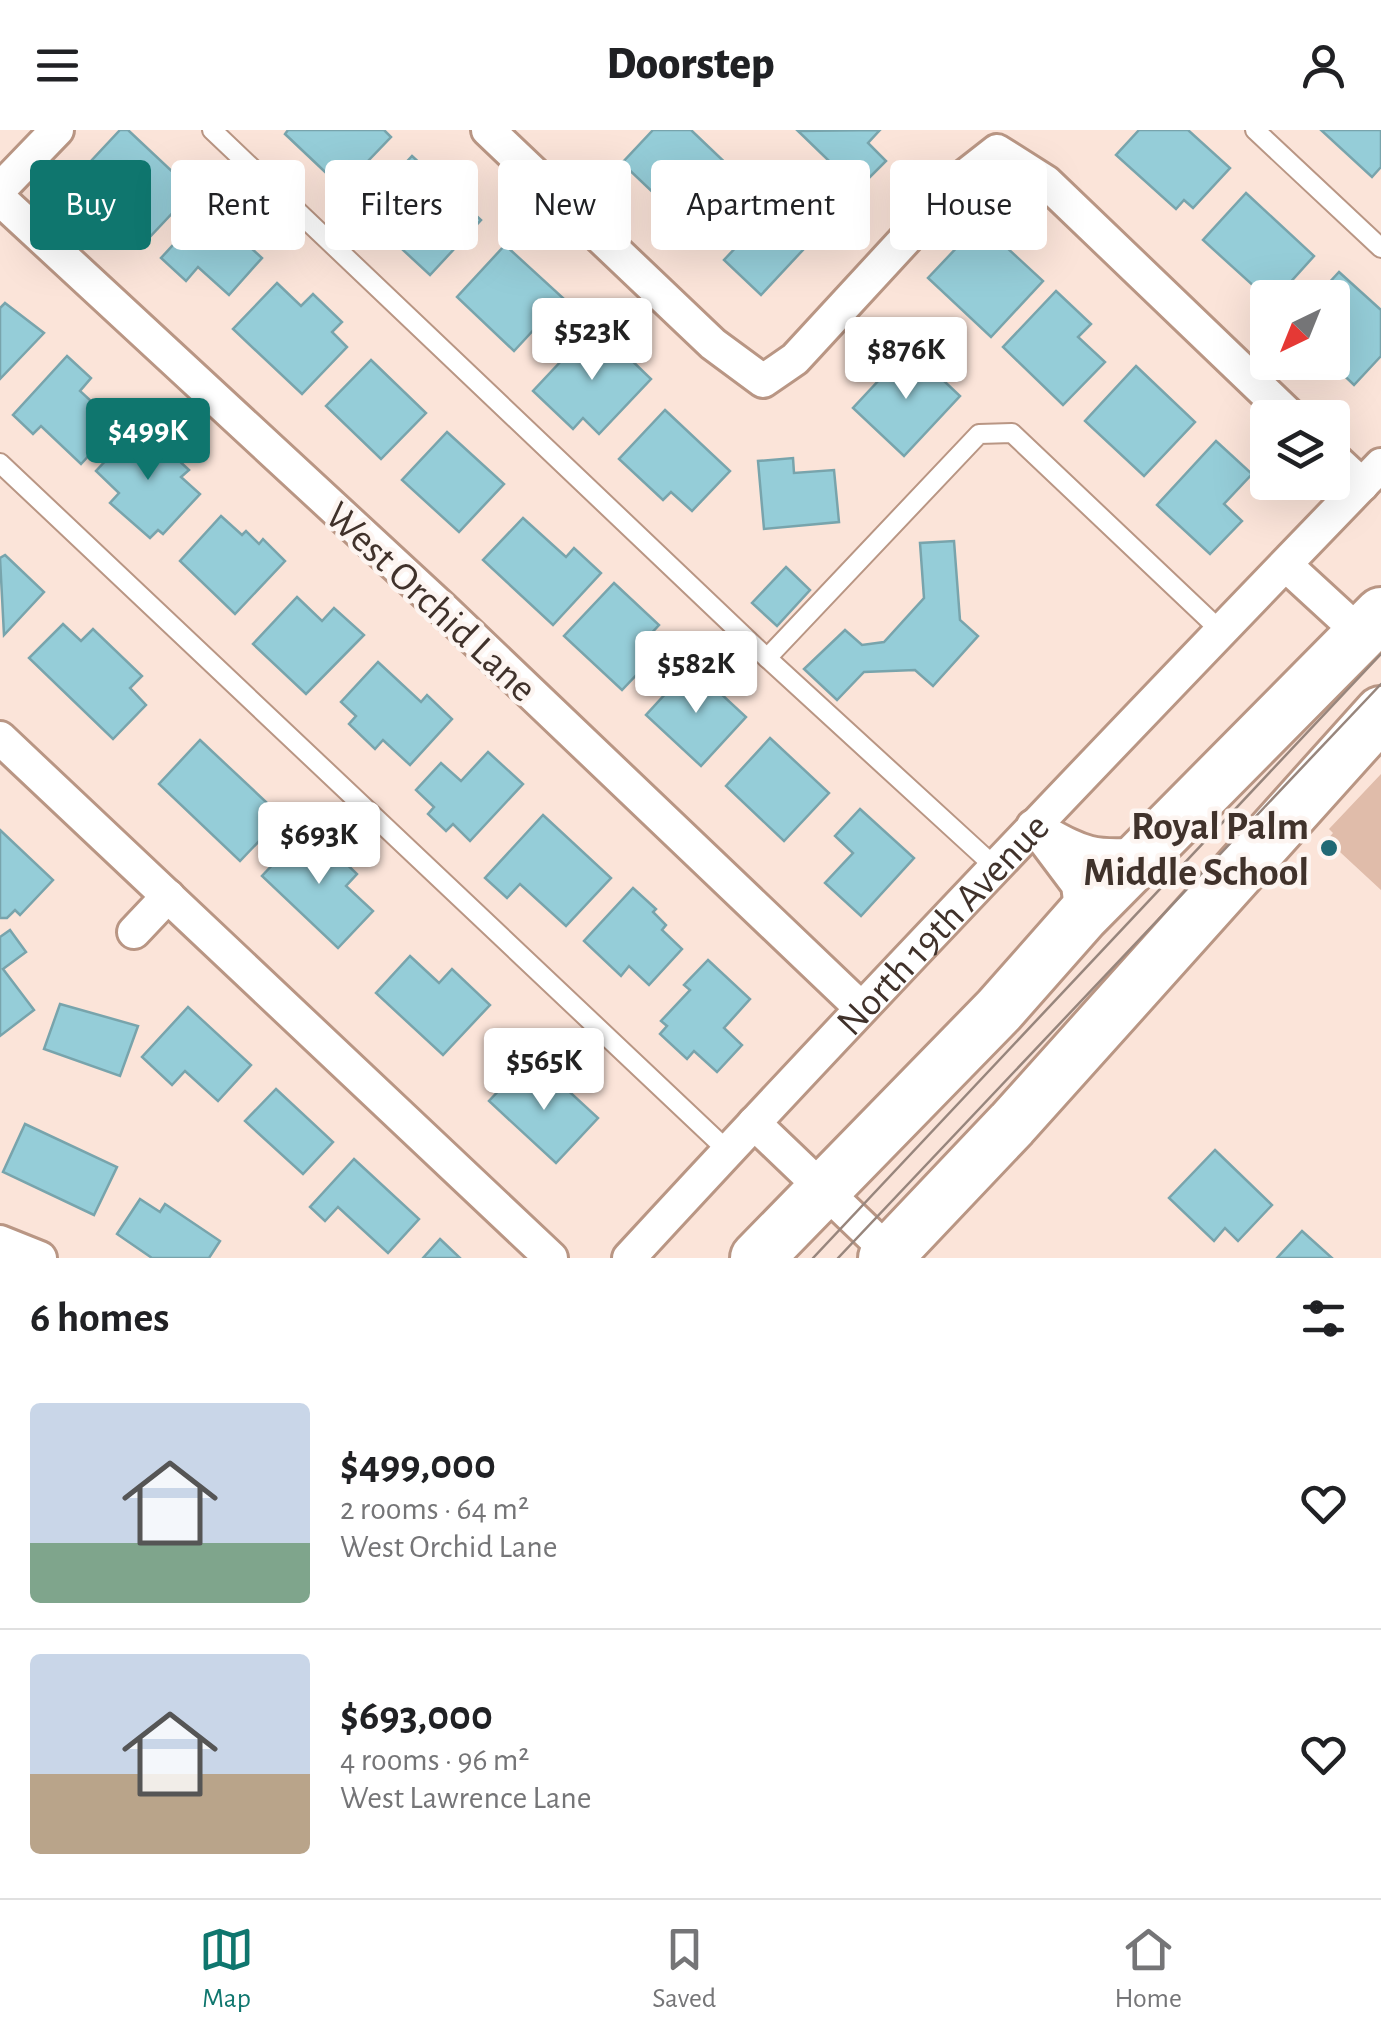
<!DOCTYPE html>
<html lang="en">
<head>
<meta charset="utf-8">
<style>
  :root { --surface:#fff; --page:#f6f6f6; --text:#202124; --muted:#757577; --line:#e0e0e0; --accent:#0f766e }
  body { margin:0; font-family:"Alegreya Sans",sans-serif; background:var(--page); color:var(--text); height:100vh; display:flex; flex-direction:column; font-size:38px; white-space:nowrap }
  * { box-sizing:border-box; margin:0 }
  p { font-size:32px; color:var(--muted) }
  .icon { flex:none; width:55px; height:55px; fill:none; stroke:currentColor; stroke-width:2; stroke-linecap:round; stroke-linejoin:round }
  .map { position:relative; height:1128px; overflow:hidden }
  .panel { display:flex; flex-direction:column; background:var(--surface); flex:1 }
  .panel>* { flex:none }
  .guide { position:absolute; left:30px; top:30px; width:1322px; height:90px; display:flex; gap:20px }
  .needle { width:65px; rotate:223deg }
  .controls { position:absolute; left:1250px; top:150px; display:grid; gap:20px }
  .controls a { display:grid; place-items:center; width:100px; height:100px; border-radius:10px; background:var(--surface); box-shadow:0 10px 40px #0002; font-size:50px }
  .price { position:absolute; translate:-50% -85px; padding:0 22px; border-radius:10px; background:#fff; color:#222; font-size:32px; line-height:65px; filter:drop-shadow(0 2px 5px #0008) }
  .price::after { content:''; position:absolute; left:50%; top:60px; width:30px; height:22px; margin-left:-15px; background:inherit; clip-path:polygon(0 0,100% 0,50% 100%) }
  .price.current { background:var(--accent); color:#fff }
  ul { padding:0; list-style:none }
  li { display:flex; align-items:center; gap:30px; height:250px; padding:0 30px }
  li+li { border-top:2px solid var(--line) }
  li span { display:grid; place-items:center; flex:none; width:280px; height:200px; border-radius:10px; color:#555 }
  li>.icon { margin-inline-start:auto }
  span .icon { width:120px; height:120px; fill:#fffc; stroke-width:1 }
  li b { font-size:42px }
  h2 { display:flex; justify-content:space-between; align-items:center; height:120px; padding:0 30px; font-size:42px }
  .pill { padding:0 35px; border-radius:10px; background:var(--surface); box-shadow:0 10px 40px #0002; font-size:35px; line-height:90px }
  .pill.current { background:var(--accent); color:#fff }
  header { display:flex; justify-content:space-between; align-items:center; height:130px; padding:0 30px; background:var(--surface); font-size:45px; font-weight:800 }
  .dock { display:flex; justify-content:space-around; align-items:center; height:140px; border-top:2px solid var(--line); background:var(--surface); font-size:28px; color:var(--muted) }
  .dock a { display:grid; justify-items:center; gap:5px }
  .dock .current { color:var(--accent) }
  .map>svg:first-child { display:block }
  .green { fill:#e0bcaa }
  .building { fill:#95cdd8; stroke:#78a4ac; stroke-width:2.5 }
  .lines { fill:none; stroke-linecap:round; stroke-linejoin:round }
  .service-casing { stroke:#b99684; stroke-width:22 }
  .minor-casing { stroke:#b99684; stroke-width:38 }
  .primary-casing { stroke:#b99684; stroke-width:58 }
  .service { stroke:#fff; stroke-width:18 }
  .minor { stroke:#fff; stroke-width:32 }
  .primary { stroke:#fff; stroke-width:52 }
  .tram { stroke:#98867d; stroke-width:2.5 }
  .poi-dot { fill:#206975; stroke:#fdf5f1; stroke-width:4 }
  .labels { text-anchor:middle; stroke-width:9; stroke-linejoin:round; paint-order:stroke }
  .street-label { font-size:40px; fill:#40322b; stroke:#fdf5f1 }
  .poi-label { font-size:40px; font-weight:bold; fill:#40322b; stroke:#fdf5f1; text-anchor:end }
</style>
</head>
<body>
<header><svg class="icon" aria-label="menu" viewBox="0 0 24 24"><path d="M4 6h16M4 12h16M4 18h16"/></svg>Doorstep<svg class="icon" aria-label="person" viewBox="0 0 24 24"><circle cx="12" cy="8" r="4"/><path d="M4 21q1-7 8-7t8 7"/></svg></header>
<div class="map">
<svg width="1381" height="1128" viewBox="0 0 1381 1128">
  <rect width="100%" height="100%" fill="#fbe4d9"/>
  <path class="green" d="M 1381,644 L 1381,760 L 1327,710 L 1333,703 L 1329,699 Z"/>
  <g class="building">
    <path d="M 120,0 L 128,0 L 193,61 L 147,110 L 78,45 Z"/>
    <path d="M 288,0 L 384,0 L 391,7 L 342,58 L 285,4 Z"/>
    <path d="M 653,0 L 691,0 L 734,41 L 684,92 L 622,33 Z"/>
    <path d="M 880,0 L 868,13 L 886,31 L 858,59 L 798,1 Z"/>
    <path d="M 1139,0 L 1188,0 L 1230,38 L 1193,78 L 1184,70 L 1176,79 L 1116,25 Z"/>
    <path d="M 1321,0 L 1381,0 L 1381,37 L 1372,47 Z"/>
    <path d="M 412,26 L 481,90 L 430,145 L 361,81 Z"/>
    <path d="M 760,55 L 773,67 L 781,58 L 809,84 L 800,94 L 815,107 L 761,165 L 724,130 L 753,99 L 734,82 Z"/>
    <path d="M 1246,63 L 1314,126 L 1276,168 L 1268,169 L 1203,110 Z"/>
    <path d="M 207,78 L 262,128 L 229,165 L 198,137 L 186,151 L 161,128 Z"/>
    <path d="M 980,93 L 1043,151 L 991,207 L 928,148 Z"/>
    <path d="M 505,115 L 563,168 L 514,221 L 457,167 Z"/>
    <path d="M 1339,142 L 1381,180 L 1381,226 L 1354,255 L 1330,232 L 1332,168 L 1315,168 Z"/>
    <path d="M 277,153 L 301,176 L 313,164 L 342,192 L 332,202 L 347,217 L 302,264 L 233,199 Z"/>
    <path d="M 1056,161 L 1091,194 L 1078,207 L 1105,232 L 1063,275 L 1003,217 Z"/>
    <path d="M 5,173 L 44,203 L 0,249 L 0,178 Z"/>
    <path d="M 595,195 L 651,249 L 599,304 L 583,288 L 573,299 L 533,261 Z"/>
    <path d="M 909,218 L 960,266 L 904,326 L 853,278 Z"/>
    <path d="M 67,226 L 91,248 L 80,261 L 117,295 L 81,334 L 41,296 L 33,304 L 13,285 Z"/>
    <path d="M 371,230 L 426,283 L 381,329 L 326,276 Z"/>
    <path d="M 1136,236 L 1195,292 L 1144,346 L 1085,291 Z"/>
    <path d="M 665,280 L 730,341 L 692,381 L 671,362 L 663,370 L 619,329 Z"/>
    <path d="M 140,294 L 189,340 L 181,347 L 200,364 L 163,404 L 158,400 L 150,408 L 110,373 L 119,363 L 96,341 Z"/>
    <path d="M 447,302 L 504,354 L 459,402 L 402,350 Z"/>
    <path d="M 1216,311 L 1252,344 L 1224,374 L 1242,391 L 1210,424 L 1157,375 Z"/>
    <path d="M 793,328 L 794,343 L 834,340 L 839,392 L 764,399 L 758,331 Z"/>
    <path d="M 221,386 L 242,405 L 246,401 L 259,414 L 263,409 L 285,431 L 235,484 L 180,431 Z"/>
    <path d="M 523,388 L 566,427 L 574,418 L 601,443 L 553,495 L 483,430 Z"/>
    <path d="M 954,411 L 960,490 L 978,506 L 933,556 L 915,540 L 864,542 L 837,570 L 804,539 L 845,500 L 862,515 L 884,512 L 924,468 L 920,413 Z"/>
    <path d="M 5,425 L 44,462 L 4,505 L 0,428 Z"/>
    <path d="M 786,437 L 810,460 L 777,496 L 752,473 Z"/>
    <path d="M 614,453 L 659,495 L 648,507 L 661,519 L 622,560 L 564,506 Z"/>
    <path d="M 297,467 L 322,491 L 334,478 L 364,505 L 306,564 L 253,514 Z"/>
    <path d="M 63,494 L 81,511 L 93,499 L 142,546 L 130,558 L 146,575 L 113,609 L 29,528 Z"/>
    <path d="M 378,532 L 421,572 L 427,565 L 452,589 L 410,635 L 383,610 L 375,619 L 349,594 L 356,586 L 341,572 Z"/>
    <path d="M 691,536 L 746,587 L 701,636 L 646,585 Z"/>
    <path d="M 770,608 L 829,663 L 784,711 L 726,656 Z"/>
    <path d="M 200,610 L 282,687 L 240,731 L 159,654 Z"/>
    <path d="M 488,622 L 523,654 L 470,711 L 453,694 L 446,701 L 428,684 L 434,677 L 416,660 L 441,633 L 461,651 Z"/>
    <path d="M 860,679 L 914,728 L 861,786 L 825,753 L 853,723 L 835,706 Z"/>
    <path d="M 543,685 L 611,748 L 566,796 L 520,754 L 507,768 L 485,748 Z"/>
    <path d="M 308,697 L 357,744 L 346,756 L 373,781 L 338,818 L 262,746 Z"/>
    <path d="M 0,700 L 53,750 L 20,785 L 15,780 L 7,788 L 0,788 Z"/>
    <path d="M 633,758 L 656,779 L 653,782 L 666,795 L 662,800 L 682,819 L 649,855 L 629,836 L 621,846 L 584,811 Z"/>
    <path d="M 10,800 L 26,822 L 3,839 L 34,880 L 0,906 L 0,807 Z"/>
    <path d="M 410,826 L 439,853 L 452,839 L 490,875 L 443,925 L 376,863 Z"/>
    <path d="M 708,830 L 750,869 L 724,898 L 742,915 L 717,942 L 694,921 L 687,929 L 660,904 L 667,896 L 661,891 L 690,860 L 684,855 Z"/>
    <path d="M 60,874 L 138,896 L 120,946 L 44,919 Z"/>
    <path d="M 188,877 L 251,935 L 218,971 L 185,941 L 172,955 L 142,927 Z"/>
    <path d="M 519,939 L 536,955 L 548,942 L 598,988 L 556,1033 L 489,971 Z"/>
    <path d="M 276,959 L 333,1012 L 303,1044 L 245,991 Z"/>
    <path d="M 25,994 L 117,1037 L 94,1085 L 3,1042 Z"/>
    <path d="M 1215,1020 L 1272,1075 L 1238,1111 L 1225,1098 L 1214,1111 L 1169,1068 Z"/>
    <path d="M 354,1029 L 419,1089 L 388,1123 L 338,1077 L 325,1091 L 310,1077 Z"/>
    <path d="M 140,1069 L 160,1082 L 165,1074 L 220,1111 L 209,1128 L 152,1128 L 117,1104 Z"/>
    <path d="M 1302,1101 L 1332,1128 L 1277,1128 Z"/>
    <path d="M 440,1109 L 460,1128 L 423,1128 Z"/>
  </g>
  <g class="lines">
    <g class="service-casing">
      <g id="service">
        <path d="M 212,0 L 767,528 L 993,735"/>
        <path d="M 1255,0 L 1381,118"/>
        <path d="M 0,333 L 728,1021"/>
        <path d="M 767,528 L 979,304 L 1012,303 L 1223,503"/>
      </g>
    </g>
    <g class="minor-casing">
      <g id="minor">
        <path d="M 488,0 L 713,214 L 763,251 L 795,229 L 960,50 L 997,21 L 1046,52 L 1292,288"/>
        <path d="M 0,59 L 57,0"/>
        <path d="M 0,69 L 443,479 L 860,877"/>
        <path d="M 1332,327 L 1362,355"/>
        <path d="M 1288,437 L 1362,505"/>
        <path d="M 0,608 L 551,1128"/>
        <path d="M 1033,696 C 1081,722 1088,729 1143,724"/>
        <path d="M 1042,707 L 1078,755 L 1082,786"/>
        <path d="M 134,802 L 168,766"/>
        <path d="M 754,993 L 895,1128"/>
        <path d="M 0,1112 L 40,1128"/>
        <path id="s1" d="M 629,1128 C 876,860 1128,597 1381,335"/>
      </g>
    </g>
    <g class="primary-casing">
      <g id="primary">
        <path d="M 757,1128 L 999,880 L 1082,786 L 1381,484"/>
        <path d="M 885,1128 L 1012,994 L 1381,583"/>
      </g>
    </g>
    <use href="#service" class="service"/>
    <use href="#minor" class="minor"/>
    <use href="#primary" class="primary"/>
    <g class="tram">
      <path d="M 813,1128 L 1381,524"/>
      <path d="M 838,1128 L 1381,554"/>
    </g>
  </g>
  <circle class="poi-dot" cx="1329" cy="718" r="10"/>
  <g class="labels">
    <g class="street-label">
      <text transform="translate(432 471) rotate(43)" y="14">West Orchid Lane</text>
      <text dy="14" stroke="none"><textPath href="#s1" startOffset="458">North 19th Avenue</textPath></text>
    </g>
    <g class="poi-label">
      <text x="1309" y="709">Royal Palm<tspan x="1309" dy="46">Middle School</tspan></text>
    </g>
  </g>
</svg>
<div class="controls">
<a><svg class="needle" viewBox="-14 -14 28 28"><path d="M0-13l5 13h-10z" fill="#e53935"/><path d="M0 13l5-13h-10z" fill="#757577"/></svg></a>
<a><svg class="icon" aria-label="layers" viewBox="0 0 24 24"><path d="M12 4l9 5-9 5-9-5zM3 14l9 5 9-5"/></svg></a>
</div>
<b class="price" style="left:592px;top:253px">$523K</b>
<b class="price" style="left:906px;top:272px">$876K</b>
<b class="price current" style="left:148px;top:353px">$499K</b>
<b class="price" style="left:696px;top:586px">$582K</b>
<b class="price" style="left:319px;top:757px">$693K</b>
<b class="price" style="left:544px;top:983px">$565K</b>
<div class="guide">
<a class="pill current">Buy</a>
<a class="pill">Rent</a>
<a class="pill">Filters</a>
<a class="pill">New</a>
<a class="pill">Apartment</a>
<a class="pill">House</a>
</div>
</div>
<section class="panel">
<h2>6 homes<svg class="icon" aria-label="filters" viewBox="0 0 24 24"><path d="M4 7h16M4 17h16"/><circle cx="9" cy="7" r="2"/><circle cx="15" cy="17" r="2"/></svg></h2>
<ul>
<li><span style="background:linear-gradient(#c9d6e8 70%,#7fa58c 0)"><svg class="icon" aria-label="home" viewBox="0 0 24 24"><path d="M3 11l9-7 9 7M6 9v11h12V9"/></svg></span><div><b>$499,000</b><p>2 rooms · 64 m²</p><p>West Orchid Lane</p></div><svg class="icon" aria-label="heart" viewBox="0 0 24 24"><path d="M12 20l-8-8c-3-5 5-10 8-4 3-6 11-1 8 4z"/></svg></li>
<li><span style="background:linear-gradient(#c9d6e8 60%,#b9a48a 0)"><svg class="icon" aria-label="home" viewBox="0 0 24 24"><path d="M3 11l9-7 9 7M6 9v11h12V9"/></svg></span><div><b>$693,000</b><p>4 rooms · 96 m²</p><p>West Lawrence Lane</p></div><svg class="icon" aria-label="heart" viewBox="0 0 24 24"><path d="M12 20l-8-8c-3-5 5-10 8-4 3-6 11-1 8 4z"/></svg></li>
</ul>
</section>
<nav class="dock">
<a class="current"><svg class="icon" aria-label="map" viewBox="0 0 24 24"><path d="M3 6l6-2 6 2 6-2v14l-6 2-6-2-6 2zM9 4v14M15 6v14"/></svg>Map</a>
<a><svg class="icon" aria-label="saved" viewBox="0 0 24 24"><path d="M7 4h10v16l-5-4-5 4z"/></svg>Saved</a>
<a><svg class="icon" aria-label="home" viewBox="0 0 24 24"><path d="M3 11l9-7 9 7M6 9v11h12V9"/></svg>Home</a>
</nav>
</body>
</html>
